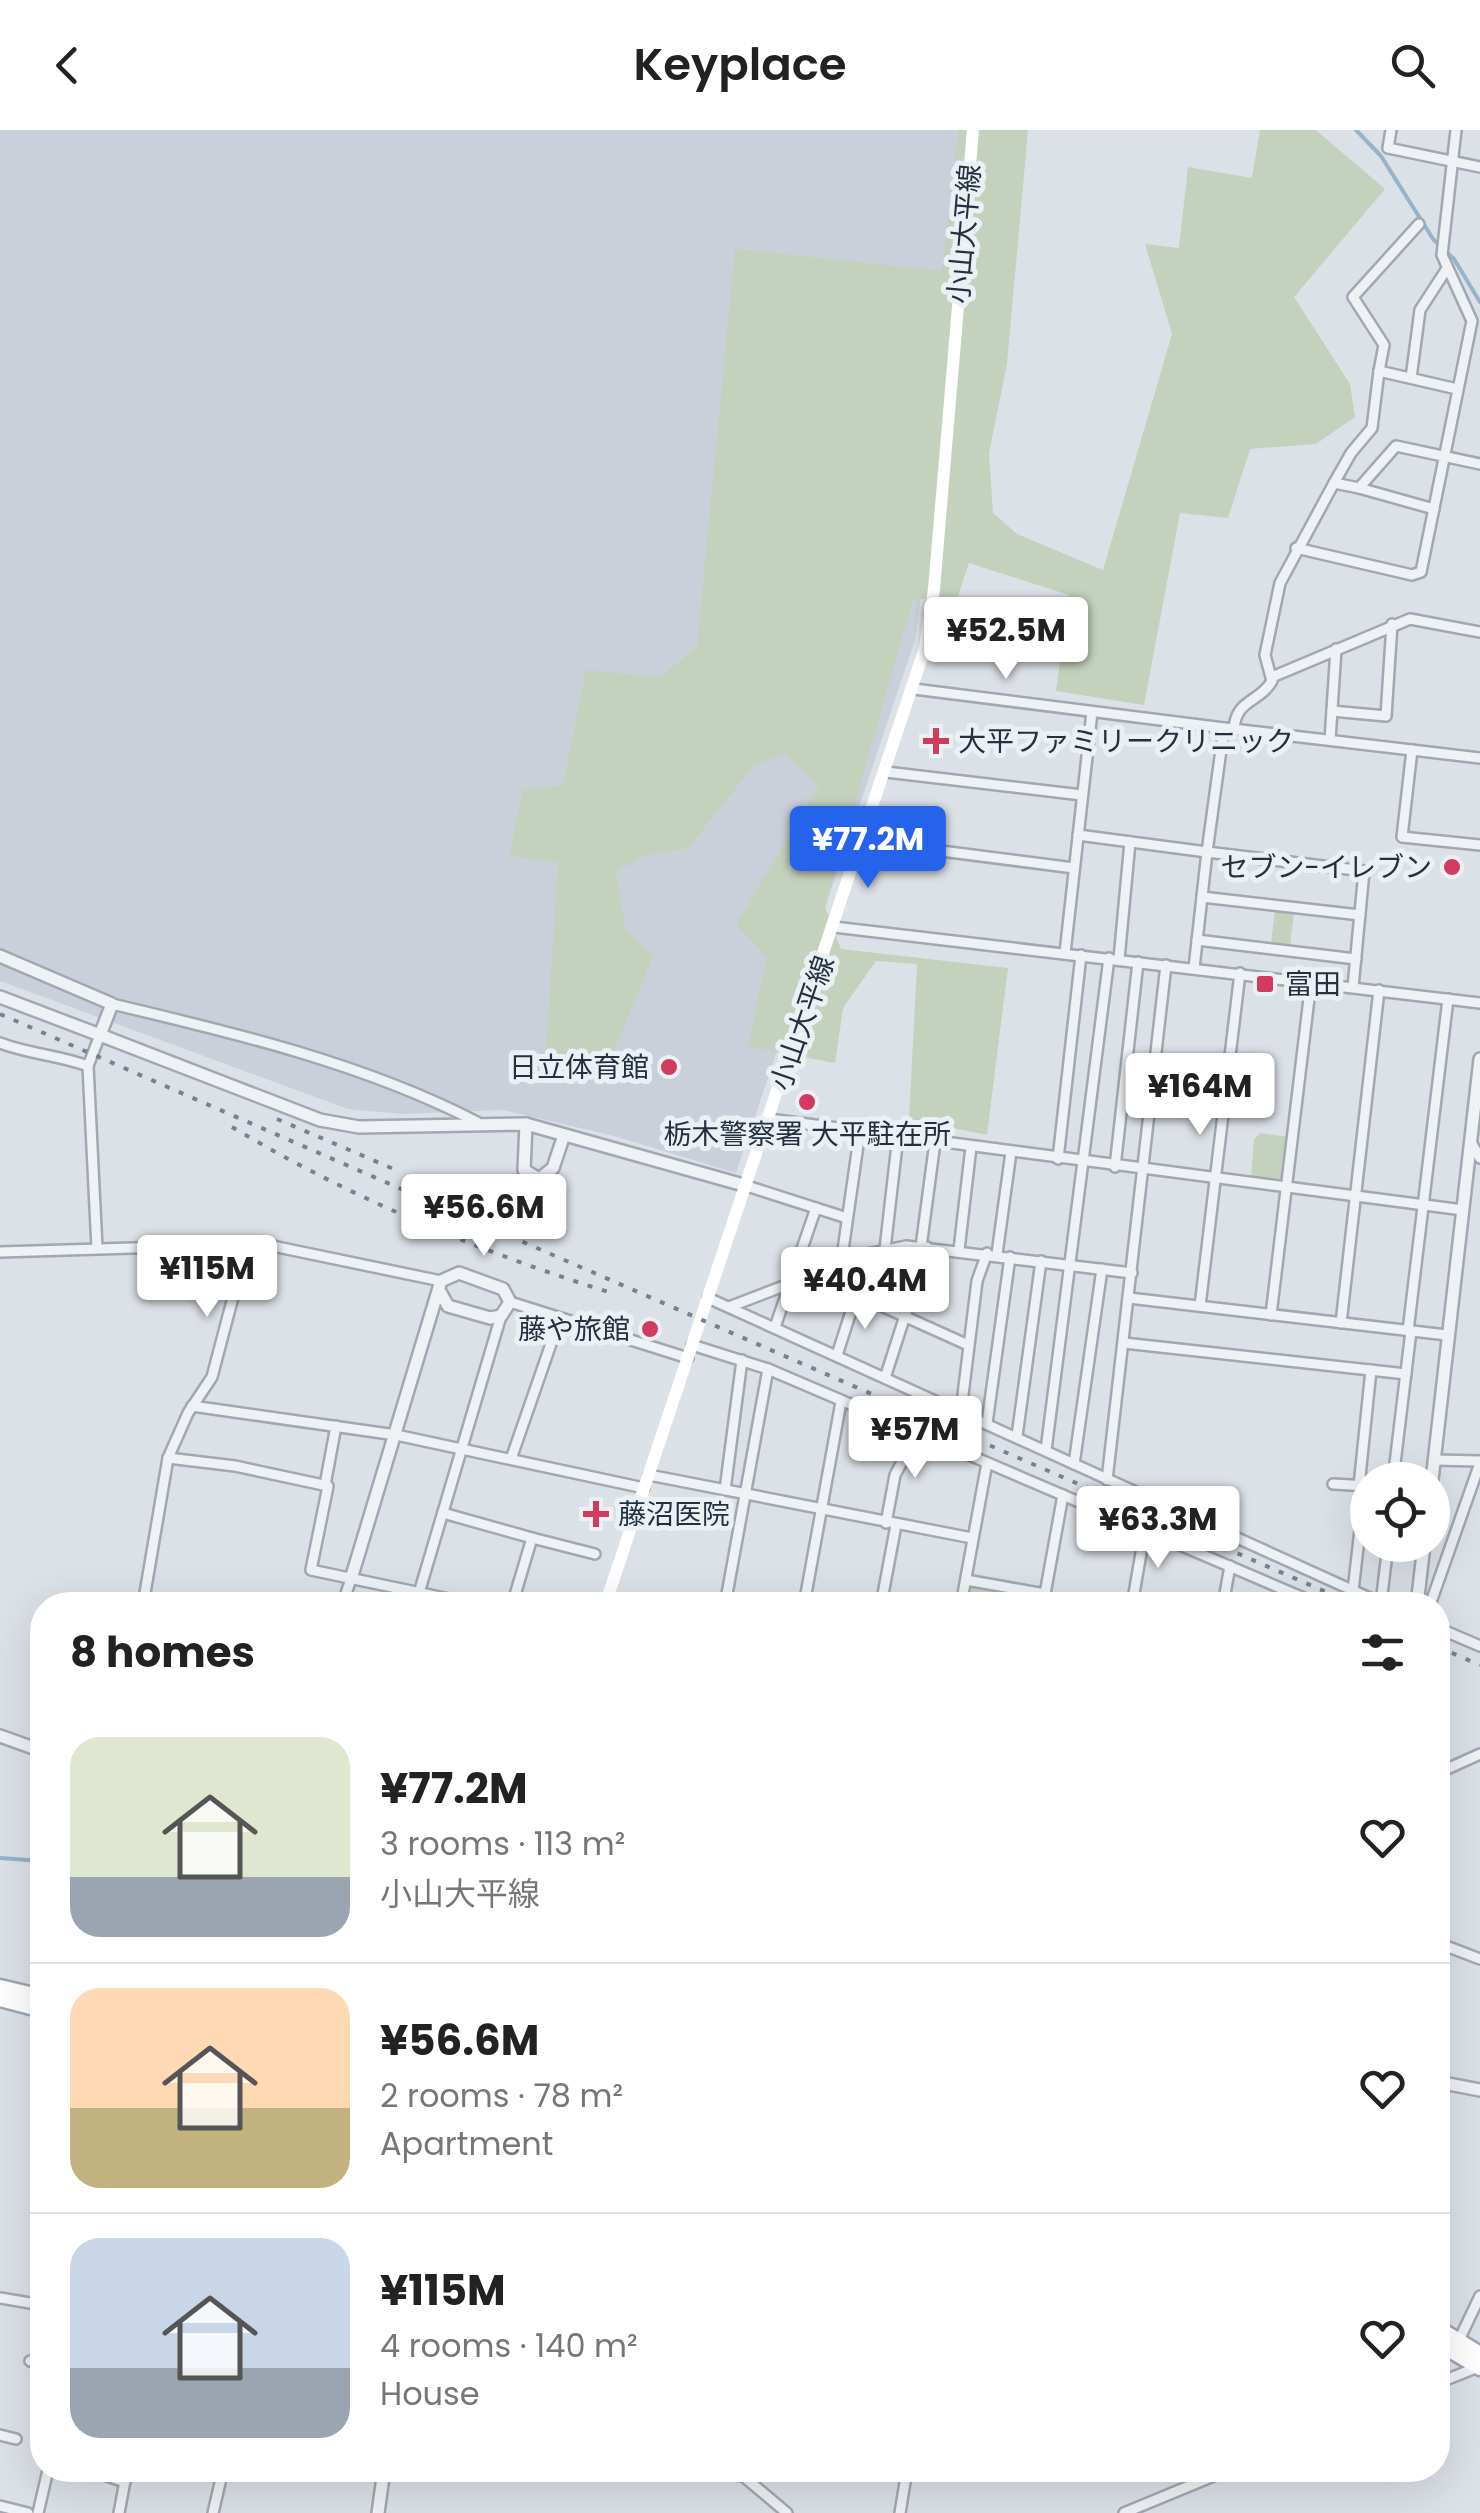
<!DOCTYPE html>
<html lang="en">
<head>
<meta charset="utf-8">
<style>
  :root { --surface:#fff; --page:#f6f6f6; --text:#222; --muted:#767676; --line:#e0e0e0; --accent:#2563eb }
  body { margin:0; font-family:Poppins,"Noto Sans JP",sans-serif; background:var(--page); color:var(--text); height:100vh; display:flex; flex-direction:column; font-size:38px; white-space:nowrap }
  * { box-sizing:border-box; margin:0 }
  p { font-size:32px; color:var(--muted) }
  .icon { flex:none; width:55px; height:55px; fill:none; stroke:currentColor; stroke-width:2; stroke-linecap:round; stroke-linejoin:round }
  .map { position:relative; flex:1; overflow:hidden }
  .details { position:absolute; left:30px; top:1462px; width:1420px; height:890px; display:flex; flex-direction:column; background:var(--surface); border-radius:40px; box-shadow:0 10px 40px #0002 }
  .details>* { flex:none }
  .buttons { position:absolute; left:1350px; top:1332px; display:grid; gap:20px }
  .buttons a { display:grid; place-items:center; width:100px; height:100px; border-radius:50%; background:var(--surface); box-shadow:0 10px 40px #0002; font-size:50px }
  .price { position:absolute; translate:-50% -85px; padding:0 22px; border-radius:10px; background:#fff; color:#222; font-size:32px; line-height:65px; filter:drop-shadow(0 2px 5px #0008) }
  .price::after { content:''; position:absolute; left:50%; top:60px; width:30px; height:22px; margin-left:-15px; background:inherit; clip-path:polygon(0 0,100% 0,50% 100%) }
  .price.on { background:var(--accent); color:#fff }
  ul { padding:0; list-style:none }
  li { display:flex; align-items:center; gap:30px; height:250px; padding:0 40px }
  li+li { border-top:2px solid var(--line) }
  li span { display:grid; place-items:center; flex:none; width:280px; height:200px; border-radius:30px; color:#555 }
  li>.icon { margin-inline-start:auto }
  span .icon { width:120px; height:120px; fill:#fffc; stroke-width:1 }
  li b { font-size:42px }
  h2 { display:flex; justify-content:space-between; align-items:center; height:120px; padding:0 40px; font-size:42px }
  header { display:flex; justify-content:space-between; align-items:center; height:130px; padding:0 40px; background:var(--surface); font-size:45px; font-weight:600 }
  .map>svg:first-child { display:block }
  .built { fill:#cad0d9 }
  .green { fill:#c4d1bd }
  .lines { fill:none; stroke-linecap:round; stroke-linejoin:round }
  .stream { stroke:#95b3c9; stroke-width:4 }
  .minor-casing { stroke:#a1a8b1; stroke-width:14 }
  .tertiary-casing { stroke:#a1a8b1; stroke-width:16 }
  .primary-casing { stroke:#9ba7b3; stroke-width:19 }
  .minor { stroke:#eff2f5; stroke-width:9 }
  .tertiary { stroke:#eff2f5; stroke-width:11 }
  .secondary { stroke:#fff; stroke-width:12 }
  .primary { stroke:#fff; stroke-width:14 }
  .rail { stroke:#758291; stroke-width:4; stroke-dasharray:5 10; stroke-linecap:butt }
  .poi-dot { fill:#d33a5f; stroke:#ebf0f5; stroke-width:4 }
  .labels { text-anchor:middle; stroke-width:10; stroke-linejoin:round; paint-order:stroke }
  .street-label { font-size:28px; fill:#25303e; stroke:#ebf0f5 }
  .poi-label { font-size:28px; fill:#25303e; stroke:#ebf0f5; text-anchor:start }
</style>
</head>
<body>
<header><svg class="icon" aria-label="back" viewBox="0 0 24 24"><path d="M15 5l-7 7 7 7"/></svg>Keyplace<svg class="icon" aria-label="search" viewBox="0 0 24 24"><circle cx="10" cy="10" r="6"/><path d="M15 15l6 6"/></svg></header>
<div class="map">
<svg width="1480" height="2383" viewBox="0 0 1480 2383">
  <rect width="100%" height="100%" fill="#dce1e7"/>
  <path class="built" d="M 0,0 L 958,0 L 926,427 L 915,510 L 736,1043 L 614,1006 L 503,980 L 402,984 L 348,979 L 0,851 Z"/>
  <g class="green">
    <path d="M 958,0 L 1028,0 L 1007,234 L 989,323 L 993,383 L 1017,404 L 1103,440 L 1172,204 L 1145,114 L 1179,118 L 1188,37 L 1252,48 L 1260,0 L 1316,0 L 1385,59 L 1294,167 L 1350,254 L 1355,287 L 1316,314 L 1250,319 L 1228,388 L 1180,383 L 1144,575 L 1056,561 L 1069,465 L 969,433 L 958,466 L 913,470 L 825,777 L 841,819 L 1008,838 L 987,1005 L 909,989 L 917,834 L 876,831 L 843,878 L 835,933 L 748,916 L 767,827 L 736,795 L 819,655 L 784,623 L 753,637 L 688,718 L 645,726 L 616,742 L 625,797 L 653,827 L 614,920 L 567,939 L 545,936 L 558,732 L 509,726 L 523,660 L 563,655 L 586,540 L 660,547 L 697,516 L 735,119 L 942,141 Z"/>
    <path d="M 1275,779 L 1294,781 L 1290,816 L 1271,814 Z"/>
    <path d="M 1260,1003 L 1289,1007 L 1281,1052 L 1251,1048 L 1254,1009 Z"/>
    <path d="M 969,1455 L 1039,1467 L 1038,1475 L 966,1475 Z"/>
  </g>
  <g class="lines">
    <g class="stream">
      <path d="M 1356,0 L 1381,26 L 1433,109 L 1454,129 L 1480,172"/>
      <path d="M 0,1728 L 42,1731"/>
    </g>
    <g class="minor-casing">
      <g id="minor">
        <path d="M 1391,0 L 1388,18 L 1480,37"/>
        <path d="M 1419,94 L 1353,167 L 1384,215 L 1379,241 L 1457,259"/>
        <path d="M 1411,248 L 1420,180 L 1446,140"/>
        <path d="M 1334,353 L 1351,323 L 1372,298 L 1379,241"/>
        <path d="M 1359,358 L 1434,379"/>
        <path d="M 1296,418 L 1412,445 L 1421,442 L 1472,191 L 1442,125 L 1456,0"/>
        <path d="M 1272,547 L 1410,489 L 1480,502"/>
        <path d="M 914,559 L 1224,598"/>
        <path d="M 1332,581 L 1386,586 L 1392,494"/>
        <path d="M 1234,599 C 1236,569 1259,573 1272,551 L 1265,525 L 1280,453 L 1334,353 L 1359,358 L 1396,316 L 1480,334"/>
        <path d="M 1330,610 L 1336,519"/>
        <path d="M 1412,620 L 1402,707 L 1480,715"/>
        <path d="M 886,642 L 1082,665"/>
        <path d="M 1078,705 L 1207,722 L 1224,598 L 1480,628"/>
        <path d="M 863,711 L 1074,738"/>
        <path d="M 1202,767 L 1360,785"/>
        <path d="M 834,797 L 1480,873"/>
        <path d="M 1197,810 L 1356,829"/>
        <path d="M 1065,823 L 1092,582"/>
        <path d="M 1119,829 L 1130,712"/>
        <path d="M 1194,838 L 1207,722 L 1364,741 L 1353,857"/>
        <path d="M 112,874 C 235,903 365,934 477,992"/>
        <path d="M 0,913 C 28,924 59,925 88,936 L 97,1118"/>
        <path d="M 88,936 L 100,905"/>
        <path d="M 769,989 L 1463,1080"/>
        <path d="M 1471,1012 L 1480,1028"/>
        <path d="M 1058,1029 L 1081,825"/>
        <path d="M 1115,1037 L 1138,832"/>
        <path d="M 747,1056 L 847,1088"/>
        <path d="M 921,1117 L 935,1012"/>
        <path d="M 885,1119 L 898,1006"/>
        <path d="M 959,1120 L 971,1017"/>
        <path d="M 0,1122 L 263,1114 L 441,1151"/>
        <path d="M 997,1124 L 1011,1022"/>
        <path d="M 841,1134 L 860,1001"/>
        <path d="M 813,1145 L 968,1215"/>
        <path d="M 708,1168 L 1385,1475"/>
        <path d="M 1129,1168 L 1447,1205"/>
        <path d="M 510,1172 L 688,1228"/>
        <path d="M 1200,1176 L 1240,843"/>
        <path d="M 729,1177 L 867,1124 L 906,1116 L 1132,1143"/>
        <path d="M 1271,1185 L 1311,852"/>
        <path d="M 1341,1193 L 1379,860"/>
        <path d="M 775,1197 L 816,1078"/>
        <path d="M 1408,1201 L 1448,869"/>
        <path d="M 1124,1213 L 1406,1244"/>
        <path d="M 692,1215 L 768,1239 L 1320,1475"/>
        <path d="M 837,1225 L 856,1166"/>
        <path d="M 885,1248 L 927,1117"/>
        <path d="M 192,1276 L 396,1305 L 644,1358"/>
        <path d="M 961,1281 L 977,1151 L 987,1123"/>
        <path d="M 987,1293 L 1010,1127"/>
        <path d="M 1017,1306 L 1041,1131"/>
        <path d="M 1046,1320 L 1109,828"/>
        <path d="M 168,1328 L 235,1336 L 328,1356 L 311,1440 L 478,1475"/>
        <path d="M 511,1329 L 560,1188"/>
        <path d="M 1434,1330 L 1480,1331"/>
        <path d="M 1074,1334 L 1102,1139"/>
        <path d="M 649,1345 L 972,1408"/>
        <path d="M 1107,1350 L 1166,835"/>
        <path d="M 1393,1350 L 1411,1201"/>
        <path d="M 1333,1354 L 1368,1356"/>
        <path d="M 325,1355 L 336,1296"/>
        <path d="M 1359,1356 L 1371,1240"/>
        <path d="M 725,1360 L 742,1230"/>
        <path d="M 443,1383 L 532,1408 L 512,1475"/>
        <path d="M 886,1393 L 895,1345 L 917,1304"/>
        <path d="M 532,1408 L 595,1424"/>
        <path d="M 966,1450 L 1045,1464"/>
        <path d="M 1353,1461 L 1362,1382 L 1368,1383"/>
        <path d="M 419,1463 L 501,1186"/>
        <path d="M 1381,1473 L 1388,1415"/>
        <path d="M 143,1475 L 168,1328 L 188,1283 L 212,1247 L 247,1114"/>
        <path d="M 342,1475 L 351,1449"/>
        <path d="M 725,1475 L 768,1239"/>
        <path d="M 804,1475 L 841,1272"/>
        <path d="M 881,1475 L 896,1395"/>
        <path d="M 961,1475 L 987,1333"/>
        <path d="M 1043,1475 L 1063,1365"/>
        <path d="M 1132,1475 L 1145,1400"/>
        <path d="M 1223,1475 L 1230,1436"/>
        <path d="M 1430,1475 L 1480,1333"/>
        <path d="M 1438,1498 L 1480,1516"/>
        <path d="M 1438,1643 L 1480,1624"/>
        <path d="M 1438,1813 L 1480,1829"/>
        <path d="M 0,2168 L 42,2175"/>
        <path d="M 1459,2210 L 1480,2166"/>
        <path d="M 30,2231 L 42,2234"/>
        <path d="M 1438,2253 L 1478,2237"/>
        <path d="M 0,2305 L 16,2309"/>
        <path d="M 89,2340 L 125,2352"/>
        <path d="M 695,2340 L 743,2346 L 787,2383"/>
        <path d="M 0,2376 L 28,2383"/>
        <path d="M 38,2383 L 48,2340"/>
        <path d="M 119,2383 L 127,2340"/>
        <path d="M 213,2383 L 223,2340"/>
        <path d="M 900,2383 L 907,2340"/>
        <path d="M 1124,2383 L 1228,2340"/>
      </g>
    </g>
    <g class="tertiary-casing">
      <g id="tertiary">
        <path d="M 0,826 L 112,874 L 100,905 L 320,990 L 359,997 L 526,994 L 747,1056"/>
        <path d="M 0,867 L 100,905"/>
        <path d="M 526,994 L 524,1040 L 539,1049 L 553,1038 L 564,1005"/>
        <path d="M 1432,1350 L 1480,929"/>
        <path d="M 351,1449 L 441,1151 L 459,1143 L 503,1159 L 510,1172 L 501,1186 L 490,1188 L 448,1176 L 439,1160"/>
        <path d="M 1417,1475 L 1424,1415"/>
        <path d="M 0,1606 L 42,1621"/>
        <path d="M 1438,1952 L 1480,1960"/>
        <path d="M 378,2383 L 384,2340"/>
      </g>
    </g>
    <g class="primary-casing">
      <g id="primary">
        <path d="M 0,1857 L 42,1867"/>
        <path d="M 0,1869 L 42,1880"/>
        <path d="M 1438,2198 L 1480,2224"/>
        <path d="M 1438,2213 L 1480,2238"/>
      </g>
    </g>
    <use href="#minor" class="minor"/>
    <use href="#tertiary" class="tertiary"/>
    <path class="secondary" d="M 605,1475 L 925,518 L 934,459 L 973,0"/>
    <use href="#primary" class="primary"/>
    <g class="rail">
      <path d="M 0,884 L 1356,1475"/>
      <path d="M 277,989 L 396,1040"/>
      <path d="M 232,997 C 349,1067 482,1123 612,1163"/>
      <path d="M 1438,1517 L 1480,1535"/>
    </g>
  </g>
  <g class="poi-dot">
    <path d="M931 596h10v10h10v10h-10v10h-10v-10h-10v-10h10z"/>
    <circle cx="1452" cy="737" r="10"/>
    <rect x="1255" y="844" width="20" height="20" rx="5"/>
    <circle cx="669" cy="937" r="10"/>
    <circle cx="807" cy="972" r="10"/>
    <circle cx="650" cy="1199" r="10"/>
    <path d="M591 1369h10v10h10v10h-10v10h-10v-10h-10v-10h10z"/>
  </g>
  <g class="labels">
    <g class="street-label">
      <text transform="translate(964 104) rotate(-85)" y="10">小山大平線</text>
      <text transform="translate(802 893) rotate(-71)" y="10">小山大平線</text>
    </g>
    <g class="poi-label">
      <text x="958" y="621">大平ファミリークリニック</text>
      <text x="1432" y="747" text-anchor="end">セブン-イレブン</text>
      <text x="1285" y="864">富田</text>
      <text x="649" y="947" text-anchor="end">日立体育館</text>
      <text x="807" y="1014" text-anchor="middle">栃木警察署 大平駐在所</text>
      <text x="630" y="1209" text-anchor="end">藤や旅館</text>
      <text x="618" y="1394">藤沼医院</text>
    </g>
  </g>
</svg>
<div class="buttons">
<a><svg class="icon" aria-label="locate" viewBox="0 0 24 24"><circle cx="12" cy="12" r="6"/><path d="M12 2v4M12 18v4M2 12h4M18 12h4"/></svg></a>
</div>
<b class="price" style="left:1006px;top:552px">¥52.5M</b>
<b class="price on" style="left:868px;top:761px">¥77.2M</b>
<b class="price" style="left:1200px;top:1008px">¥164M</b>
<b class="price" style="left:484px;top:1129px">¥56.6M</b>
<b class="price" style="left:207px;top:1190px">¥115M</b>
<b class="price" style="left:865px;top:1202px">¥40.4M</b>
<b class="price" style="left:915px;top:1351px">¥57M</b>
<b class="price" style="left:1158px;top:1441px">¥63.3M</b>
<section class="details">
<h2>8 homes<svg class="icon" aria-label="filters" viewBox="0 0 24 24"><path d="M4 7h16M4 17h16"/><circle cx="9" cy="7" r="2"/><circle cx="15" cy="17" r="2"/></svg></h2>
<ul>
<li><span style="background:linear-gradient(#dfe7d0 70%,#9aa5b1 0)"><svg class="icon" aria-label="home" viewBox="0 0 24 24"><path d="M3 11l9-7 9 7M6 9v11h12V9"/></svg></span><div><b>¥77.2M</b><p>3 rooms · 113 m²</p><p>小山大平線</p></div><svg class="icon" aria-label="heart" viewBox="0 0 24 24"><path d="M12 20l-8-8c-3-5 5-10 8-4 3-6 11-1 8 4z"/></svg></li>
<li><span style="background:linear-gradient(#ffd9b3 60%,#c2b280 0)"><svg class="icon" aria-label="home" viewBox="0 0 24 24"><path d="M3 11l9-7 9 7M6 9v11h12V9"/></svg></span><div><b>¥56.6M</b><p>2 rooms · 78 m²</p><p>Apartment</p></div><svg class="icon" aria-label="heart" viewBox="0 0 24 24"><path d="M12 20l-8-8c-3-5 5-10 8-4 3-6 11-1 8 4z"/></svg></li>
<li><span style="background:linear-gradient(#c9d6e8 65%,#9aa5b1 0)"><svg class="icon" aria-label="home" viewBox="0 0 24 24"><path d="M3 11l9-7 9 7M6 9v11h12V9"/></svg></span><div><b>¥115M</b><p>4 rooms · 140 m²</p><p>House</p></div><svg class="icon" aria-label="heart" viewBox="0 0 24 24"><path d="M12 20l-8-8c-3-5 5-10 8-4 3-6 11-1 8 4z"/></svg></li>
</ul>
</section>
</div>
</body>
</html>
